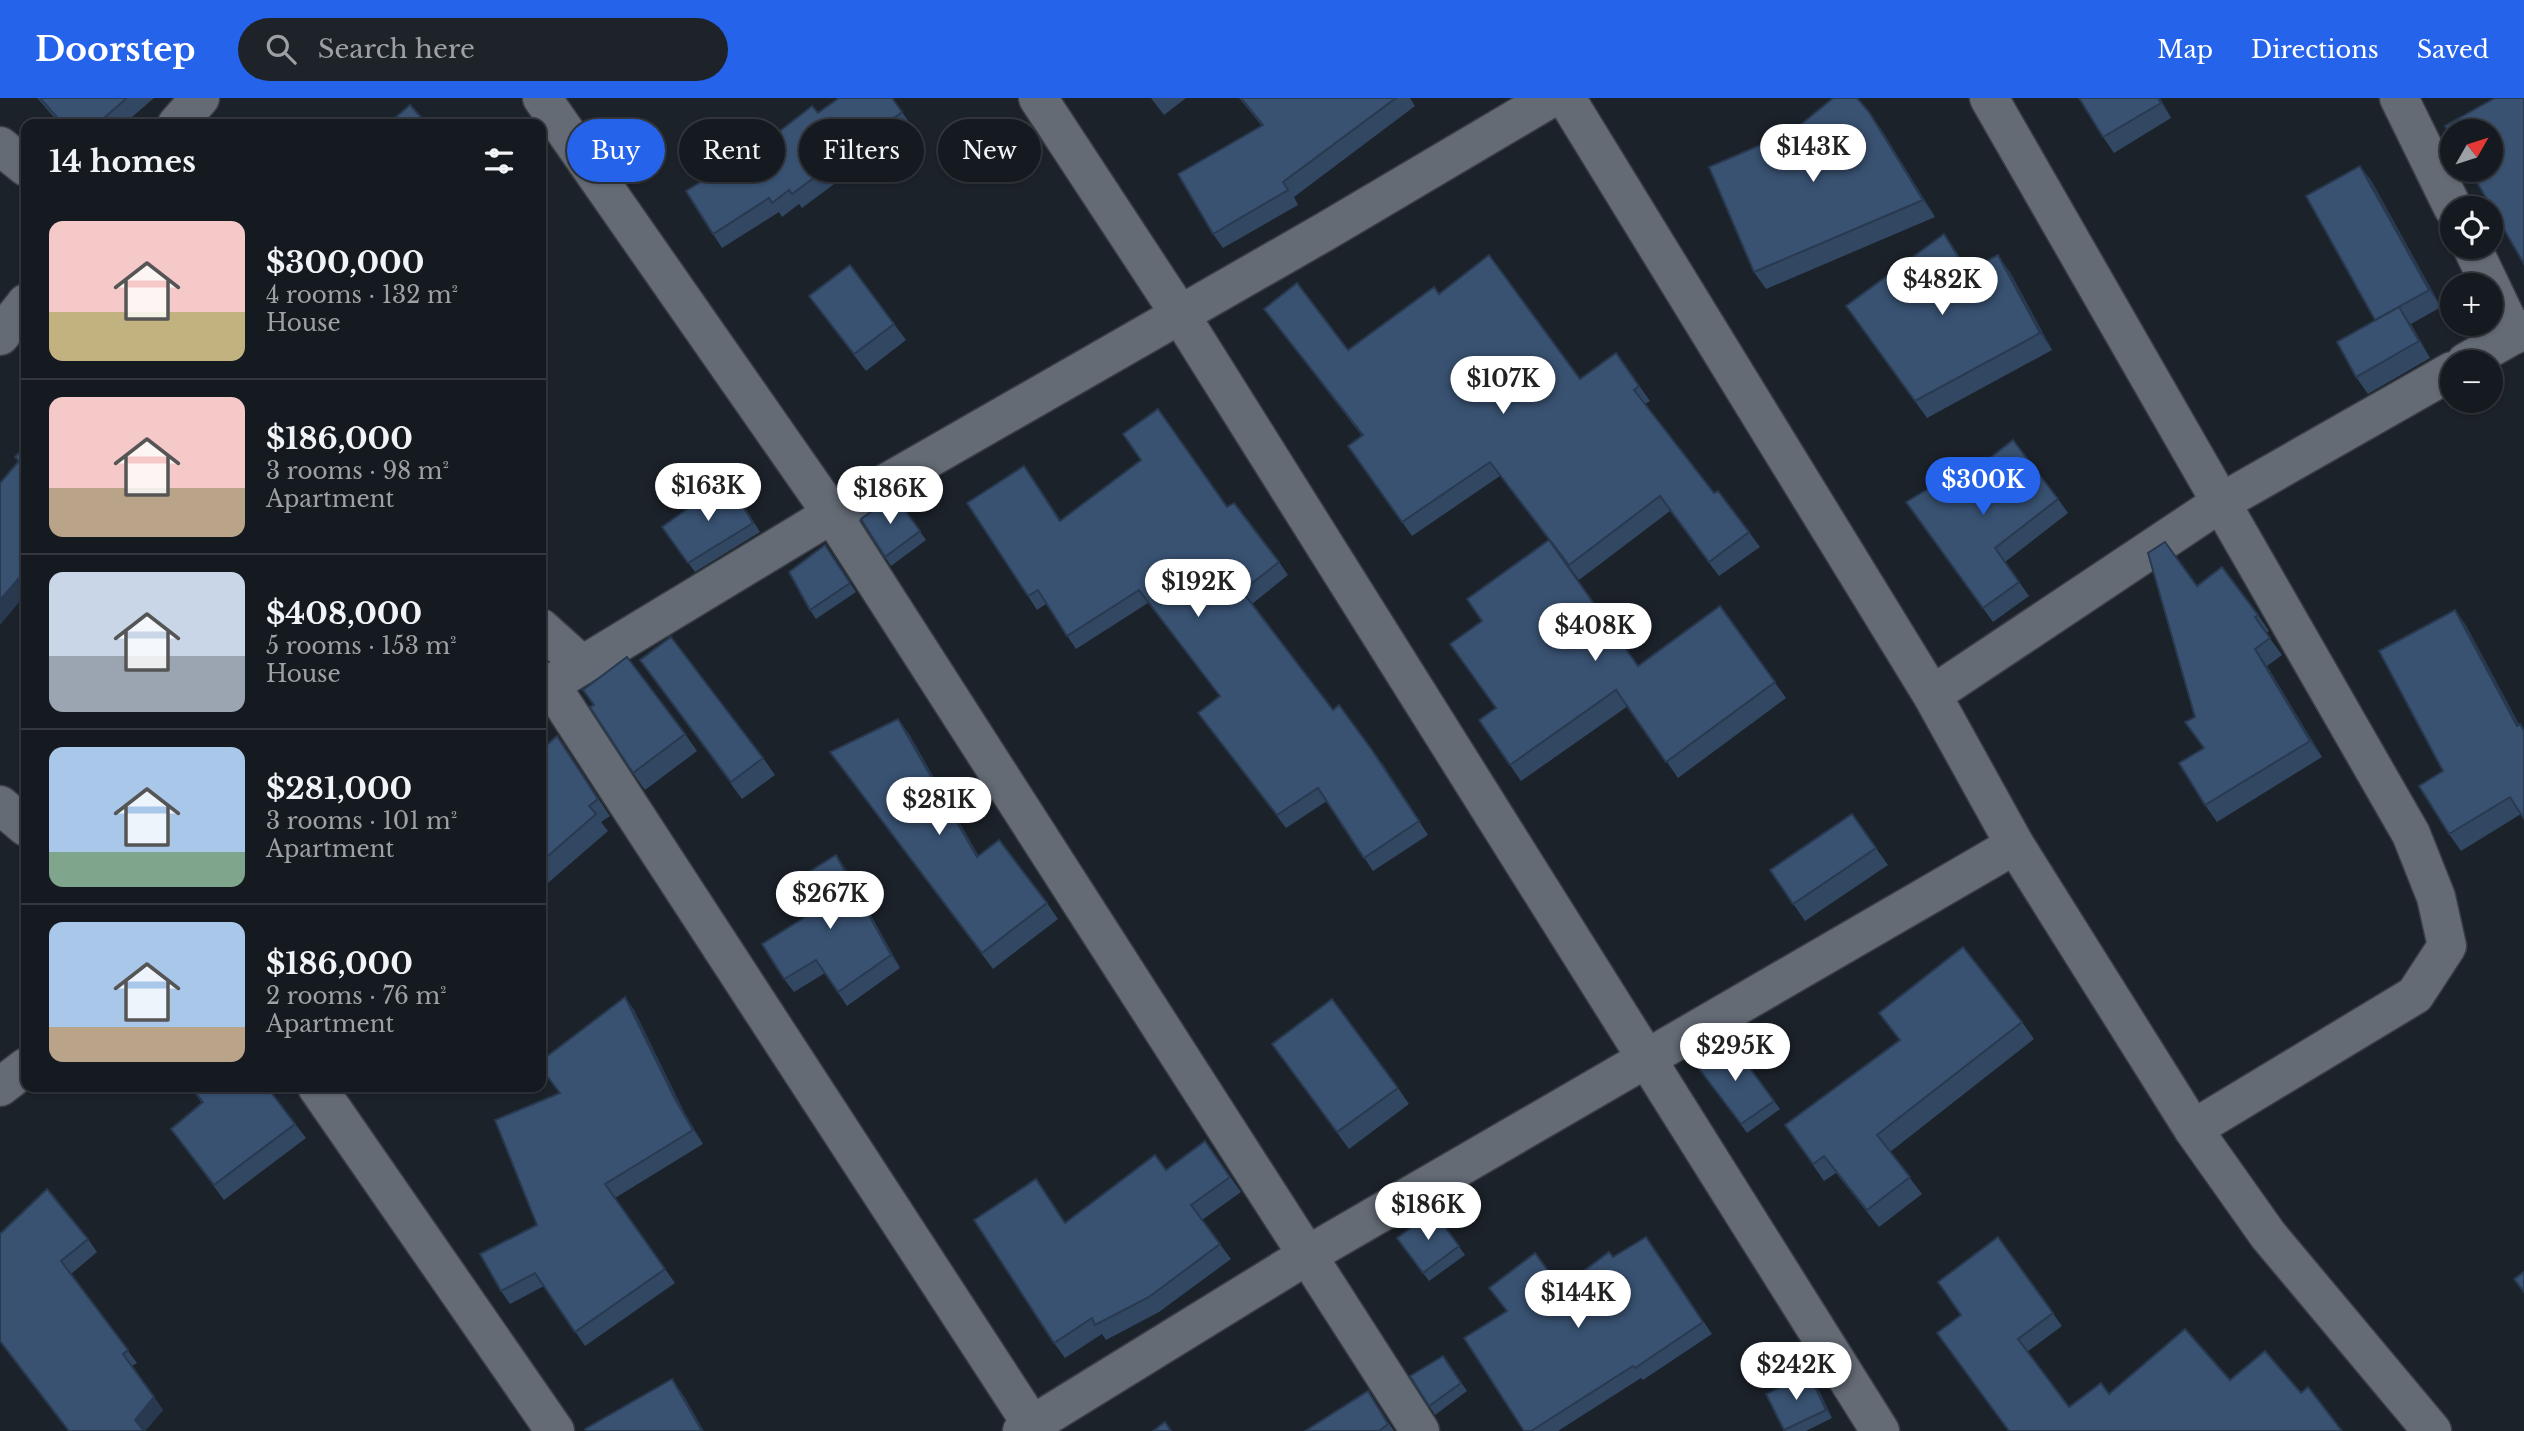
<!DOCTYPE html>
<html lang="en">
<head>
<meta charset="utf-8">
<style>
  :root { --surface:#151a20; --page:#1e2329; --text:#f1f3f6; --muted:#9da1a5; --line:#34383e; --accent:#2563eb }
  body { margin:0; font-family:"Libre Baskerville",serif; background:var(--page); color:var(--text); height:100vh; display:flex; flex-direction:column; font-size:26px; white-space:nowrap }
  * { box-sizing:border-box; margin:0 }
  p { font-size:23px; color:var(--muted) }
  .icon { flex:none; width:38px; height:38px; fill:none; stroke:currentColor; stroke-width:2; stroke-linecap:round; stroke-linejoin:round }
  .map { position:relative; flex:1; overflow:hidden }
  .details { position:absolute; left:21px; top:21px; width:525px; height:973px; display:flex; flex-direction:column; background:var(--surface); border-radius:14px; box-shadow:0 2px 5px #0004,0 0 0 2px var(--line) }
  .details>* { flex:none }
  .top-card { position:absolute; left:567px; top:21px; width:665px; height:63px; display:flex; gap:14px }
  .needle { width:46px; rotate:51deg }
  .buttons { position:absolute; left:2440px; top:21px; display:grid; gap:14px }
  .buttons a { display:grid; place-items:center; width:63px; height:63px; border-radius:50%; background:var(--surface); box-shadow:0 2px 5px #0004,0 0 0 2px var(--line); font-size:35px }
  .price { position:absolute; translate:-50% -60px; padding:0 16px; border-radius:24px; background:#fff; color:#222; font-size:23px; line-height:46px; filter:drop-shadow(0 2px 4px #0008) }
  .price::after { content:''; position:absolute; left:50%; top:42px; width:21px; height:16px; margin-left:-10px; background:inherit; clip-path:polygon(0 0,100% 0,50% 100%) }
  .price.active { background:var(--accent); color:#fff }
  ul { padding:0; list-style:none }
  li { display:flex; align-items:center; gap:21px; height:175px; padding:0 28px }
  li+li { border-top:2px solid var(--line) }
  li span { display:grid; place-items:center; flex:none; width:196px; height:140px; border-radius:14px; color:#555 }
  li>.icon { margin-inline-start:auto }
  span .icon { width:84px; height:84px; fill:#fffc; stroke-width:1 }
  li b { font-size:30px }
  h2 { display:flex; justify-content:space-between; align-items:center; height:84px; padding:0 28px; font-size:30px }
  .pill { padding:0 24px; border-radius:32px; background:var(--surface); box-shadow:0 2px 5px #0004,0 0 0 2px var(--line); font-size:24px; line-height:63px }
  .pill.active { background:var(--accent); color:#fff }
  header { display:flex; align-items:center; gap:42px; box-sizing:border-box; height:98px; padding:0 35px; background:var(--accent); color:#fff }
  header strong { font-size:33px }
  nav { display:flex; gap:38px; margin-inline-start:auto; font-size:24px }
  .search { width:490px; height:63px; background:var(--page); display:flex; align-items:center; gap:18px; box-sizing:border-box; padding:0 24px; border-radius:38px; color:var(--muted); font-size:26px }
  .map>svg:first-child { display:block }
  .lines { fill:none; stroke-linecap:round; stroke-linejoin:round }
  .minor-casing { stroke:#393e44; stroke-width:41 }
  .minor { stroke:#646b75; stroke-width:38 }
  .wall { fill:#314762 }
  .shaded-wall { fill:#283950 }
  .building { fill:#395272; stroke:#283950; stroke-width:2 }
</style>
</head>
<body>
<header>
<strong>Doorstep</strong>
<div class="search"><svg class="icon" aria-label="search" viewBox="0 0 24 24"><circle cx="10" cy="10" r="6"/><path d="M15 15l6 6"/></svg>Search here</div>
<nav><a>Map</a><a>Directions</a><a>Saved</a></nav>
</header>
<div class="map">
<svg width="2524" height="1333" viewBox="0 0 2524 1333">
  <rect width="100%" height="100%" fill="#1c222a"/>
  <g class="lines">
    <g class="minor-casing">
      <g id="minor">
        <path d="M 542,0 L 832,416 L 1420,1333"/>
        <path d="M 1038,0 L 1179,215 L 1880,1333"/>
        <path d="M 1566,0 L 1932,597 L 2015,747 L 2193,1031 L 2268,1137 L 2432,1333"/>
        <path d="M 1989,0 L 2411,736 L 2436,799 L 2447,848 L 2415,897 L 2193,1031"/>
        <path d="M 2399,0 L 2453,110"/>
        <path d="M 177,26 L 200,0"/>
        <path d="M 0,48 L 26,69"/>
        <path d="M 2472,149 L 2514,237"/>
        <path d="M 0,238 L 26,205"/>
        <path d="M 2466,264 L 2524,231"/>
        <path d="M 541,530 L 582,567"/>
        <path d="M 550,586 L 1036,1333"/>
        <path d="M 541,592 L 832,416 L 1326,133 L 1551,0"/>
        <path d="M 1932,597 L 2220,405 L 2452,273"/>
        <path d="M 0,707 L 26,729"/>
        <path d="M 0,989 L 26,969"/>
        <path d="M 317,989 L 555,1333"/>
        <path d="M 1022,1333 L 1306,1158 L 2015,747"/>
      </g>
    </g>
    <use href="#minor" class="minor"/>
  </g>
  <g class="wall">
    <path d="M 37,0 L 154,0 L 124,26 L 60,26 Z"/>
    <path d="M 892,0 L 912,28 L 802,110 L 799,106 L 782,119 L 779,114 L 722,150 L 713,136 L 818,15 Z"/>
    <path d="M 1151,0 L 1186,0 L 1164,17 Z"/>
    <path d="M 1239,0 L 1410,0 L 1415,8 L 1294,99 L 1298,107 L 1223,150 L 1213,136 L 1262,28 Z"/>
    <path d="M 2079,0 L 2160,0 L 2171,20 L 2114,55 L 2103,39 Z"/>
    <path d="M 1881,31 L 1935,119 L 1766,191 L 1754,174 Z"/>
    <path d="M 2360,68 L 2372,84 L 2441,209 L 2411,226 L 2430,260 L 2368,296 L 2356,279 L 2376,222 Z"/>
    <path d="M 1956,153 L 1968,172 L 2010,174 L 2052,252 L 1927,320 L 1846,208 Z"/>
    <path d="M 1439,196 L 1580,281 L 1616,255 L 1650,303 L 1645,306 L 1714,395 L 1749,434 L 1760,449 L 1719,478 L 1670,413 L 1579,482 L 1554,448 L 1638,568 L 1720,508 L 1786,600 L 1678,680 L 1628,608 L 1521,683 L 1479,622 L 1496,610 L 1482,523 L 1549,442 L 1500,378 L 1412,438 L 1348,348 L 1362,338 L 1264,211 L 1348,252 Z"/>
    <path d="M 809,198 L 894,226 L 906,242 L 866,273 Z"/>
    <path d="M 1967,378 L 2058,401 L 2068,415 L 2005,464 L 2029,498 L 1993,524 L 1906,404 Z"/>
    <path d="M 1034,382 L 1061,423 L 1227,409 L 1279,464 L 1288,477 L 1252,506 L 1333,612 L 1382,665 L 1428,737 L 1373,773 L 1327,703 L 1286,730 L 1198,615 L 1220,598 L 1148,505 L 1076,551 L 1046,506 L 1037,512 L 1028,498 Z"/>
    <path d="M 733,391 L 760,434 L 695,474 L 662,429 Z"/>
    <path d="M 894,397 L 926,442 L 891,468 L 885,459 Z"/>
    <path d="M 825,447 L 856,494 L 816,521 L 810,512 Z"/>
    <path d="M 2197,488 L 2258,517 L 2269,533 L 2266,535 L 2282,557 L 2267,568 L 2322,659 L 2217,724 L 2205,707 L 2203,650 L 2195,619 Z"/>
    <path d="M 2455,512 L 2467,529 L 2521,716 L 2461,753 L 2449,736 L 2443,673 Z"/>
    <path d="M 640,562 L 763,660 L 775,677 L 742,701 Z"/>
    <path d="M 583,592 L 685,636 L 697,653 L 645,692 L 633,675 L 593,607 Z"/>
    <path d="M 909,636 L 978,758 L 1047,805 L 1058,821 L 993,871 L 830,654 Z"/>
    <path d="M 557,638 L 610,718 L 601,724 L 608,733 L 541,791 L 541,652 Z"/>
    <path d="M 1852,716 L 1888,767 L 1805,823 L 1770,772 Z"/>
    <path d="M 845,770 L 900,870 L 847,908 L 825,875 L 794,894 L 784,881 L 818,811 Z"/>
    <path d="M 625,899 L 634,912 L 684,1014 L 703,1046 L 615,1100 L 675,1185 L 585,1248 L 544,1188 L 510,1206 L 501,1193 L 537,1127 L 559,995 L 541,970 Z"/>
    <path d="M 1879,915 L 2022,924 L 2034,941 L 1890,1054 L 1922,1096 L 1879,1129 L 1836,1075 L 1824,1083 L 1785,1027 L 1899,942 Z"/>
    <path d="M 1730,943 L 1780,1011 L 1747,1035 L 1697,968 Z"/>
    <path d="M 1272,946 L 1398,990 L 1409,1006 L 1349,1051 Z"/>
    <path d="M 190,989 L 267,989 L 306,1040 L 224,1102 L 171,1031 L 202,1005 Z"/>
    <path d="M 1205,1043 L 1241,1094 L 1202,1122 L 1231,1161 L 1159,1214 L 1106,1242 L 1102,1236 L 1065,1260 L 1054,1245 L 1066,1125 L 1166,1072 Z"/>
    <path d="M 1433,1113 L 1465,1157 L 1429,1183 L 1397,1140 Z"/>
    <path d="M 0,1136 L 88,1141 L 97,1154 L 71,1176 L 137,1265 L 132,1268 L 163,1312 L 145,1333 L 68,1333 L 0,1244 Z"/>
    <path d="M 1646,1139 L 1712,1236 L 1643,1282 L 1641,1280 L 1558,1333 L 1524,1333 L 1506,1214 L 1561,1190 Z"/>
    <path d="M 1998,1139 L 2062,1228 L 2027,1254 L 2069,1309 L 2109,1296 L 2230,1282 L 2301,1295 L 2342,1333 L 2009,1333 L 1961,1217 Z"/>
    <path d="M 1443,1258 L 1467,1293 L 1435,1317 L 1410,1278 Z"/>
    <path d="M 1815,1284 L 1832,1320 L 1806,1333 L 1784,1333 L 1766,1296 Z"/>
    <path d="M 1379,1310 L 1394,1333 L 1305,1333 Z"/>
  </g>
  <g class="shaded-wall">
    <path d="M 2158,0 L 2160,0 L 2171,20 Z"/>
    <path d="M 1869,14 L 1881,31 L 1935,119 L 1923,102 Z"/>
    <path d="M 2360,68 L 2372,84 L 2441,209 L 2429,192 Z"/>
    <path d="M 1944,136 L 1956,153 L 1979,190 L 1967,173 Z"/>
    <path d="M 1998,157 L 2010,174 L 2052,252 L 2040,235 Z"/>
    <path d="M 2399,209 L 2411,226 L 2430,260 L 2419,243 Z"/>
    <path d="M 26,472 L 26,496 L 0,527 L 0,502 Z"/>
    <path d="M 2455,512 L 2467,529 L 2524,635 L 2517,628 Z"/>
    <path d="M 2255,551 L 2267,568 L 2322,659 L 2310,643 Z"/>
    <path d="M 898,621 L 909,636 L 988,774 L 977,759 Z"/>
    <path d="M 557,638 L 569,655 L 610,718 L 598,701 Z"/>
    <path d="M 836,757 L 845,770 L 900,870 L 891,857 Z"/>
    <path d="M 625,899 L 634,912 L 684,1014 L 703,1046 L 693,1032 L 675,1001 Z"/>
    <path d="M 1809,1276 L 1815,1284 L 1832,1320 L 1826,1312 Z"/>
    <path d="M 672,1281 L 684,1298 L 704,1333 L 702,1333 Z"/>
    <path d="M 154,1299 L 163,1312 L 145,1333 L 142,1333 L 135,1322 Z"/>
  </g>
  <g class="building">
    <path d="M 40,0 L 127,0 L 97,26 L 63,26 Z"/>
    <path d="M 839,0 L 892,0 L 902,14 L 792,96 L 789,92 L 772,105 L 769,100 L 713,136 L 686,93 L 767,43 L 812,8 L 818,15 Z"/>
    <path d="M 1241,0 L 1396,0 L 1283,84 L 1288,92 L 1213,136 L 1178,76 L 1263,27 Z"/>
    <path d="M 1833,0 L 1857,0 L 1869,14 L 1923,102 L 1754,174 L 1709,69 L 1793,33 Z"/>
    <path d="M 2079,0 L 2158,0 L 2161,5 L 2103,39 Z"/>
    <path d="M 2495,0 L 2524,0 L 2524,166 L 2470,72 L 2490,72 L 2490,33 L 2452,33 L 2452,39 L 2445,28 Z"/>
    <path d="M 410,7 L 427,26 L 388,26 Z"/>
    <path d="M 2360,68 L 2429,192 L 2375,222 L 2306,98 Z"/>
    <path d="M 1944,136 L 1967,173 L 1998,157 L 2040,235 L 1915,303 L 1846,208 Z"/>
    <path d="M 1489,157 L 1580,281 L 1616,255 L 1639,288 L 1634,292 L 1714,395 L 1718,393 L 1749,434 L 1709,464 L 1660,398 L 1569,467 L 1490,364 L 1402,424 L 1348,348 L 1363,337 L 1264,211 L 1297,185 L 1348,252 L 1434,189 L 1439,196 Z"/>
    <path d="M 850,167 L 894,226 L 854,256 L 809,198 Z"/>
    <path d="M 2399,209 L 2419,243 L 2356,279 L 2337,244 Z"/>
    <path d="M 1158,311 L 1227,409 L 1234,405 L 1279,464 L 1242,493 L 1333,612 L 1339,607 L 1372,652 L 1419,723 L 1364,760 L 1318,690 L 1277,717 L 1198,615 L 1220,598 L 1139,492 L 1067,538 L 1038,492 L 1028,498 L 967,405 L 1024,368 L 1060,423 L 1141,362 L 1123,336 Z"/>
    <path d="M 2013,342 L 2058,401 L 1995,450 L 2019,484 L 1983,510 L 1906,404 L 1962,371 L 1967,378 Z"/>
    <path d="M 26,347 L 26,472 L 0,502 L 0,385 L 19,363 L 15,359 Z"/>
    <path d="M 727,382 L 753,425 L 688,465 L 662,429 Z"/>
    <path d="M 894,397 L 920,433 L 885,459 L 861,421 Z"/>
    <path d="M 1549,442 L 1638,568 L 1720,508 L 1775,584 L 1666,664 L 1616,592 L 1510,667 L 1479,622 L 1496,610 L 1450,546 L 1482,523 L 1467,501 Z"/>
    <path d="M 2165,444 L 2197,488 L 2222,469 L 2258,517 L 2255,519 L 2270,540 L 2255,551 L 2310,643 L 2205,707 L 2179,665 L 2204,650 L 2185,624 L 2195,619 L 2148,455 Z"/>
    <path d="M 825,447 L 850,485 L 810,512 L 789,474 Z"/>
    <path d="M 2455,512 L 2517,628 L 2520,626 L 2524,633 L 2524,721 L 2510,699 L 2449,736 L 2419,688 L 2443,673 L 2379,553 Z"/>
    <path d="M 671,539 L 763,660 L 731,684 L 640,562 Z"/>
    <path d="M 627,559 L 685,636 L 633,675 L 590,609 L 594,607 L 583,592 Z"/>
    <path d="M 898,621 L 977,759 L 999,742 L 1047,805 L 982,855 L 830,654 Z"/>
    <path d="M 557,638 L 598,701 L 589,708 L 596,716 L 541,764 L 541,652 Z"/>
    <path d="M 1852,716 L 1876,750 L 1793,806 L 1770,772 Z"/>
    <path d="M 836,757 L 891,857 L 838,894 L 816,862 L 784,881 L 762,846 L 818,811 L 799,780 Z"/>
    <path d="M 1963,849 L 2022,924 L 1877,1037 L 1910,1079 L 1867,1112 L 1824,1058 L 1813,1066 L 1785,1027 L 1900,942 L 1879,915 Z"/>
    <path d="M 625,899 L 675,1001 L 693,1032 L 605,1086 L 665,1171 L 575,1234 L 535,1175 L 501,1193 L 480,1156 L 537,1127 L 495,1022 L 560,995 L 541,970 L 541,963 Z"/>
    <path d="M 1332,901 L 1398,990 L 1337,1034 L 1272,946 Z"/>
    <path d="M 1730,943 L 1774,1003 L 1741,1026 L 1697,968 Z"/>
    <path d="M 191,989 L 267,989 L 295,1026 L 214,1087 L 171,1031 L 203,1004 Z"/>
    <path d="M 1205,1043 L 1230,1079 L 1191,1107 L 1220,1146 L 1149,1199 L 1095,1227 L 1092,1220 L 1054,1245 L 974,1122 L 1036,1081 L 1065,1125 L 1155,1057 L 1166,1072 Z"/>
    <path d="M 47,1091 L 88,1141 L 61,1163 L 128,1252 L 123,1256 L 154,1299 L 135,1322 L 144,1333 L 69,1333 L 0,1243 L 0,1136 Z"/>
    <path d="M 1433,1113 L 1459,1148 L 1423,1175 L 1397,1140 Z"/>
    <path d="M 1646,1139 L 1703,1224 L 1635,1270 L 1633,1268 L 1531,1333 L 1524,1333 L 1464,1240 L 1507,1213 L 1489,1190 L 1535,1155 L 1561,1190 L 1609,1154 L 1613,1159 Z"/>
    <path d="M 1998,1139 L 2053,1215 L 2018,1241 L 2069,1309 L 2101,1285 L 2109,1296 L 2185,1231 L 2230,1282 L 2265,1253 L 2301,1295 L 2308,1289 L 2342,1333 L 2009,1333 L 1937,1235 L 1961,1217 L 1938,1184 Z"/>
    <path d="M 2524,1174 L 2524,1194 L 2514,1181 Z"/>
    <path d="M 1443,1258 L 1461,1285 L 1429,1308 L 1410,1278 Z"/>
    <path d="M 1809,1276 L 1826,1312 L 1784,1332 L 1766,1296 Z"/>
    <path d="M 672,1281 L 702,1333 L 586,1333 L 585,1331 Z"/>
    <path d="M 1368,1293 L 1388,1326 L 1379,1333 L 1305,1333 Z"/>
    <path d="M 1165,1324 L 1171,1333 L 1153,1333 Z"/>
  </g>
</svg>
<div class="buttons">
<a><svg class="needle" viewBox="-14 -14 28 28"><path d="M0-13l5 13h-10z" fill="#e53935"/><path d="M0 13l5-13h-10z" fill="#9da1a5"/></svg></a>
<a><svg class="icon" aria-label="locate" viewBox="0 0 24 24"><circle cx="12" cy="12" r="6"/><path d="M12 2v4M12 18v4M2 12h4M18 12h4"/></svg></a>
<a>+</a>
<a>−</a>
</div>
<b class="price" style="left:1813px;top:86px">$143K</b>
<b class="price" style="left:1942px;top:219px">$482K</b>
<b class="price" style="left:1503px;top:318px">$107K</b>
<b class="price active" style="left:1983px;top:419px">$300K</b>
<b class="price" style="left:708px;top:425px">$163K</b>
<b class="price" style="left:890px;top:428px">$186K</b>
<b class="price" style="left:1198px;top:521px">$192K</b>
<b class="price" style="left:1595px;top:565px">$408K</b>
<b class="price" style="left:939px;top:739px">$281K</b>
<b class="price" style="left:830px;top:833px">$267K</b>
<b class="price" style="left:1735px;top:985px">$295K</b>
<b class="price" style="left:1428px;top:1144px">$186K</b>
<b class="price" style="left:1578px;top:1232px">$144K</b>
<b class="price" style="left:1796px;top:1304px">$242K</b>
<div class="top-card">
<a class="pill active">Buy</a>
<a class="pill">Rent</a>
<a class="pill">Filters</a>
<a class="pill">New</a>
</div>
<section class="details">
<h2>14 homes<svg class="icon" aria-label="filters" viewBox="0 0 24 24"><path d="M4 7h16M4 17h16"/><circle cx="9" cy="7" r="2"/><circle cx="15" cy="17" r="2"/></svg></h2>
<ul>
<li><span style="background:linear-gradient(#f6c9c9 65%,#c2b280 0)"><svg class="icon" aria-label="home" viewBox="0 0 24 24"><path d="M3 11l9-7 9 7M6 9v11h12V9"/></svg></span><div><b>$300,000</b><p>4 rooms · 132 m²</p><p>House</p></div></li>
<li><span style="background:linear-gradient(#f6c9c9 65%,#b9a48a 0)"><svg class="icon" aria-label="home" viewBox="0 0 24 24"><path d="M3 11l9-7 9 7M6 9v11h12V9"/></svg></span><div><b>$186,000</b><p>3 rooms · 98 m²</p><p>Apartment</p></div></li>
<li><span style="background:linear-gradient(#c9d6e8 60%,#9aa5b1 0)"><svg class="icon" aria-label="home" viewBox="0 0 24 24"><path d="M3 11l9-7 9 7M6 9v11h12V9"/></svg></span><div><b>$408,000</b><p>5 rooms · 153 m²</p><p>House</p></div></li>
<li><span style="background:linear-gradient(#a9c7e8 75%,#7fa58c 0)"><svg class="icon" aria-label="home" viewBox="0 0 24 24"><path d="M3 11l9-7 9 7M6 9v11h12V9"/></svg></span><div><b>$281,000</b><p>3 rooms · 101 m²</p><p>Apartment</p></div></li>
<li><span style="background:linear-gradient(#a9c7e8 75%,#b9a48a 0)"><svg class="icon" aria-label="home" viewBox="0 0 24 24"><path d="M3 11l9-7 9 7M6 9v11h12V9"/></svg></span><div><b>$186,000</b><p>2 rooms · 76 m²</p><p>Apartment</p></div></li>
</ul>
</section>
</div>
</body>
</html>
